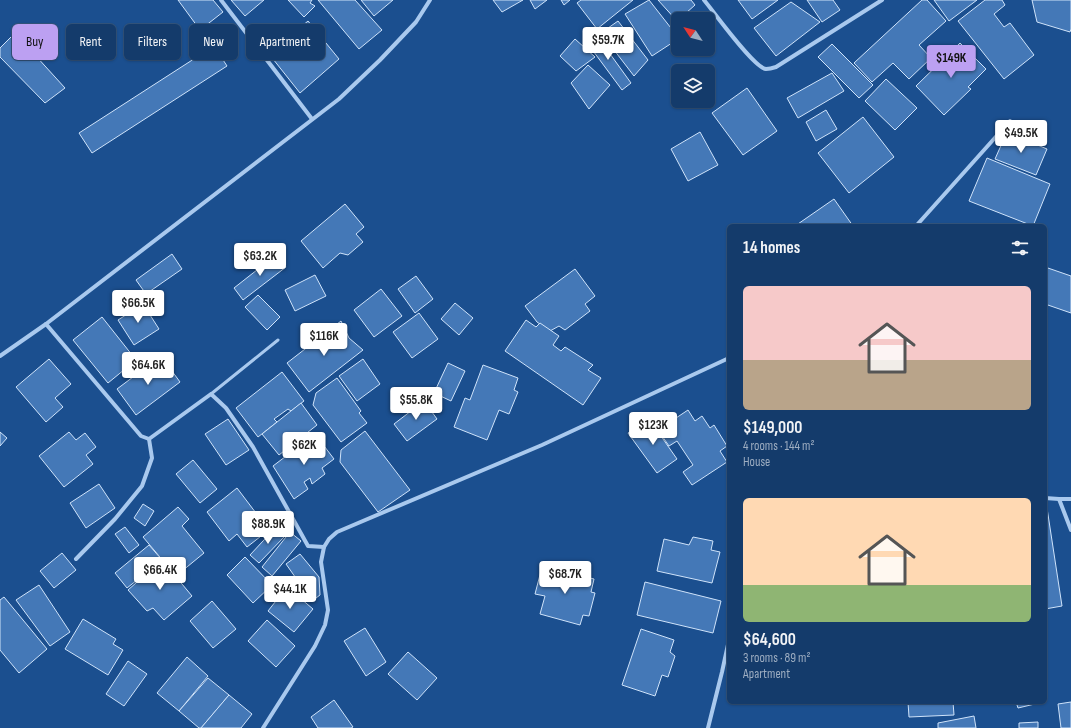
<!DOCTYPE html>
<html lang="en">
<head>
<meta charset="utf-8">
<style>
  :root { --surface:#143b6b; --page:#214673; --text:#f1f3f6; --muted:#9dadc1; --line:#33557e; --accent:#bca0f2 }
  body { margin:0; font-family:"Sofia Sans Condensed",sans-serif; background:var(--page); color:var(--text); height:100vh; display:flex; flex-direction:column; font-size:15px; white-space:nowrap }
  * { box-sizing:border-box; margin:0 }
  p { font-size:13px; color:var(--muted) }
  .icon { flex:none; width:22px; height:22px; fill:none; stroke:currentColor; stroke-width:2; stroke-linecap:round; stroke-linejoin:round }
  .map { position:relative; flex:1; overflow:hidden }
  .side { position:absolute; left:727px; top:224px; width:320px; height:480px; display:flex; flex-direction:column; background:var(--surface); border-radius:6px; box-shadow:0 1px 3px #0004,0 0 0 1px var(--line) }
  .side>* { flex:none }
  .guide { position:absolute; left:12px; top:24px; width:380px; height:36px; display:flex; gap:8px }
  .needle { width:26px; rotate:306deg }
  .tools { position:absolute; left:671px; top:12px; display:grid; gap:8px }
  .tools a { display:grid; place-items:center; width:44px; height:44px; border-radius:6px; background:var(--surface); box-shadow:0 1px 3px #0004,0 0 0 1px var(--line); font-size:20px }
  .price { position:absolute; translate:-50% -34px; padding:0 9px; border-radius:4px; background:#fff; color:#222; font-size:13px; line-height:26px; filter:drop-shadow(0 1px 2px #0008) }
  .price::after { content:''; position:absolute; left:50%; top:24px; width:12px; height:9px; margin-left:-6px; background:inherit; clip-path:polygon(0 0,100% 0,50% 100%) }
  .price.selected { background:var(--accent); color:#111 }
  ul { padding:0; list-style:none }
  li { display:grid; align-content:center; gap:8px; height:212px; padding:0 16px }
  li span { display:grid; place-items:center; height:124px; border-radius:6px; color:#555 }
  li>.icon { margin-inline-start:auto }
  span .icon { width:72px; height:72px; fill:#fffc; stroke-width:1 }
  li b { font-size:17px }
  h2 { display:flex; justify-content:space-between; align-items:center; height:48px; padding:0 16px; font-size:17px }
  .pill { padding:0 14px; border-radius:6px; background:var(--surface); box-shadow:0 1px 3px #0004,0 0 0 1px var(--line); font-size:14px; line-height:36px }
  .pill.selected { background:var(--accent); color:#111 }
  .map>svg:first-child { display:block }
  .building { fill:#4478b7; stroke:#cfe3fa }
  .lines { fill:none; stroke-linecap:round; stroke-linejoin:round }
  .service { stroke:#a9c9ee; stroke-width:3 }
  .minor { stroke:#a9c9ee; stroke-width:4 }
</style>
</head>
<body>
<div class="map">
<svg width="1071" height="728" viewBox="0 0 1071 728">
  <rect width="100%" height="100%" fill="#1b4f8f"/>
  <g class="building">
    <path d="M 178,0 L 213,0 L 223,12 L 200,30 Z"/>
    <path d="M 231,0 L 264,0 L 245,16 Z"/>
    <path d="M 288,0 L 312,0 L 310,3 L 315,6 L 304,17 Z"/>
    <path d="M 318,0 L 355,0 L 382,30 L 359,49 Z"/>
    <path d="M 361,0 L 393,0 L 374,16 Z"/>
    <path d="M 493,0 L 523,0 L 502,12 Z"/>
    <path d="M 530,0 L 547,0 L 535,9 Z"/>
    <path d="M 561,0 L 570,0 L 564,5 Z"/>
    <path d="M 581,0 L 633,0 L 597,29 L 577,3 Z"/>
    <path d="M 649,0 L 678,37 L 678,39 L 652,56 L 625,14 Z"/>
    <path d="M 658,0 L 691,0 L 695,5 L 677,21 Z"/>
    <path d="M 738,0 L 778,0 L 752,19 Z"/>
    <path d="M 807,0 L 833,0 L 840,10 L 822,22 Z"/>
    <path d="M 922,0 L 927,0 L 946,21 L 919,45 L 931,58 L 909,79 L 893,63 L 872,82 L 854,63 Z"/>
    <path d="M 934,0 L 977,0 L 949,21 Z"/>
    <path d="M 985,0 L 1002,0 L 1005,5 L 994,14 L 1004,27 L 1010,23 L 1034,55 L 1004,79 L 958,21 Z"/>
    <path d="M 1032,0 L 1071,0 L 1071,29 L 1070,32 L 1037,22 Z"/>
    <path d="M 791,2 L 820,22 L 776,56 L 754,28 Z"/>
    <path d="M 308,21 L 339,59 L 300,93 L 269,54 Z"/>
    <path d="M 618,21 L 648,60 L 634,76 L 601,33 Z"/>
    <path d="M 15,33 L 65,88 L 45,103 L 0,57 L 0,48 Z"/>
    <path d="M 595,33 L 631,83 L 622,90 L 585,40 Z"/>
    <path d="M 575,39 L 595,57 L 576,71 L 560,56 Z"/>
    <path d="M 960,43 L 986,69 L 968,87 L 971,89 L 944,115 L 916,86 Z"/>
    <path d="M 832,44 L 873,85 L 859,98 L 818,57 Z"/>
    <path d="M 214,46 L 227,66 L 92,153 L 79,133 Z"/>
    <path d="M 588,65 L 610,85 L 589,109 L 571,83 Z"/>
    <path d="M 832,73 L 844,91 L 798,118 L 787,98 Z"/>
    <path d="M 886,79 L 917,108 L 895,130 L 865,101 Z"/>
    <path d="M 747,88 L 777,131 L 743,155 L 712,113 Z"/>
    <path d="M 826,110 L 837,129 L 816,141 L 806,122 Z"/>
    <path d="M 863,117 L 894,157 L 849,193 L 818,153 Z"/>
    <path d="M 700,132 L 718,165 L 688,181 L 671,149 Z"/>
    <path d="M 1007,132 L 1047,149 L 1036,175 L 995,159 Z"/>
    <path d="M 987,158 L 1050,184 L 1033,226 L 969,201 Z"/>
    <path d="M 834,199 L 853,226 L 795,226 Z"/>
    <path d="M 345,204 L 364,227 L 356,234 L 363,242 L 348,255 L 340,253 L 323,268 L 301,241 Z"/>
    <path d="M 172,254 L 182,269 L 146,294 L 136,280 Z"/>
    <path d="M 276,255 L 286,267 L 243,300 L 234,288 Z"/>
    <path d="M 1045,267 L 1071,276 L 1071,313 L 1045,304 Z"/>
    <path d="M 575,269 L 595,296 L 585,304 L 590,311 L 565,330 L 559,326 L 550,331 L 537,322 L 525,306 Z"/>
    <path d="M 315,275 L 326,296 L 295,311 L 285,290 Z"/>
    <path d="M 416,276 L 433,299 L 415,313 L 398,289 Z"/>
    <path d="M 381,289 L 402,316 L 374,337 L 354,310 Z"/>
    <path d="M 258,295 L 280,317 L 267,330 L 245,307 Z"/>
    <path d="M 455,303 L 473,318 L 459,335 L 441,319 Z"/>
    <path d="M 143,304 L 159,329 L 134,345 L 118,320 Z"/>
    <path d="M 419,313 L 438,339 L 412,358 L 393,332 Z"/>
    <path d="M 102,317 L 136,360 L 108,383 L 73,340 Z"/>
    <path d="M 526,320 L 536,327 L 540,323 L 559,336 L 553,345 L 561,351 L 565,347 L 593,365 L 588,370 L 601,378 L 583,405 L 505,351 Z"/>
    <path d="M 341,321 L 349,338 L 363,350 L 309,392 L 287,363 Z"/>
    <path d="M 161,356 L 180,382 L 136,415 L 117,389 Z"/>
    <path d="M 49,359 L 71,384 L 55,398 L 63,407 L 46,422 L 16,387 Z"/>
    <path d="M 363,359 L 380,384 L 357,401 L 339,376 Z"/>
    <path d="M 448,363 L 465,371 L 451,401 L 434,393 Z"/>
    <path d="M 483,365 L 518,378 L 514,390 L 518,392 L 509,414 L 499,410 L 487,440 L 454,427 L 465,398 L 470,400 Z"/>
    <path d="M 282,372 L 304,401 L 291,411 L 288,409 L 274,419 L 277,422 L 258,437 L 236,408 Z"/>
    <path d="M 337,378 L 361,411 L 359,413 L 367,423 L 341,442 L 313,405 L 316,393 Z"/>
    <path d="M 424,401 L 437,419 L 407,441 L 394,424 Z"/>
    <path d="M 301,403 L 317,425 L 279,455 L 262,434 Z"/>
    <path d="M 688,410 L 695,421 L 702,416 L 710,428 L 714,425 L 727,446 L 720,451 L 727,462 L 692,485 L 683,472 L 693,465 L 677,441 L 669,446 L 658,430 Z"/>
    <path d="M 228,419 L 249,450 L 226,465 L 205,434 Z"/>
    <path d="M 649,419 L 677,459 L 657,473 L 628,433 Z"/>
    <path d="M 365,431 L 410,490 L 378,512 L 340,462 L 341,450 Z"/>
    <path d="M 0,432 L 7,438 L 0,446 Z"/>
    <path d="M 69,432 L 76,440 L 85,433 L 96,447 L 86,455 L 93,464 L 64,487 L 39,456 Z"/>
    <path d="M 315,434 L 334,459 L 322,468 L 325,474 L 312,484 L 310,478 L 304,482 L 308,489 L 294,499 L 273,466 Z"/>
    <path d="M 193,460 L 217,489 L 200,503 L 176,474 Z"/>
    <path d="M 99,484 L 115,508 L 86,528 L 70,503 Z"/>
    <path d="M 237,488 L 259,517 L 255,520 L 265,533 L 247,547 L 237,534 L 229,541 L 207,512 Z"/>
    <path d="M 143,504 L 154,511 L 145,526 L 134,518 Z"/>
    <path d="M 178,507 L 189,519 L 182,526 L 204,553 L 176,576 L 143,537 Z"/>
    <path d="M 1047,508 L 1062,606 L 1045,609 L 1045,509 Z"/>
    <path d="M 125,527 L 139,545 L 129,553 L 115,534 Z"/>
    <path d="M 276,527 L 285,536 L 259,563 L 250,555 Z"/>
    <path d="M 290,532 L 301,541 L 272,576 L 262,567 Z"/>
    <path d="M 693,537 L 713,541 L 711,550 L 720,552 L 712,583 L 657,571 L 664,539 L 689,545 Z"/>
    <path d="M 149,545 L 162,560 L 127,588 L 115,573 Z"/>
    <path d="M 62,553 L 76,570 L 54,588 L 40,571 Z"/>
    <path d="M 300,554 L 319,577 L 320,595 L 312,601 L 286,564 Z"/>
    <path d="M 245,557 L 272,585 L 253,603 L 227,575 Z"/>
    <path d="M 162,560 L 192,596 L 164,620 L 153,608 L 147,611 L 128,590 Z"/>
    <path d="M 553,569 L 594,579 L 591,592 L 595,593 L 589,616 L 583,615 L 580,625 L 540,614 L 545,596 L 535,594 L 541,571 Z"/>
    <path d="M 645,582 L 721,601 L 713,633 L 637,615 Z"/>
    <path d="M 39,585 L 70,632 L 50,646 L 16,600 Z"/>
    <path d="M 287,587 L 313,609 L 294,632 L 268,611 Z"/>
    <path d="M 4,597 L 47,649 L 19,673 L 0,650 L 0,600 Z"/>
    <path d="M 212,601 L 236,629 L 213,648 L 190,621 Z"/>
    <path d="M 83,619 L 116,639 L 113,644 L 123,650 L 108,675 L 65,649 Z"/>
    <path d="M 267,620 L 295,646 L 276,667 L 248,641 Z"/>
    <path d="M 365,628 L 386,662 L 366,676 L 344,641 Z"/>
    <path d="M 641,629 L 674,640 L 670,652 L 675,656 L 668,677 L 662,675 L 655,696 L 622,685 Z"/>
    <path d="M 408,652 L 437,678 L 417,700 L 388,674 Z"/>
    <path d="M 187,657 L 208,676 L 179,711 L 157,693 Z"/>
    <path d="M 128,661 L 147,674 L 124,706 L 106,694 Z"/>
    <path d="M 208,678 L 229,695 L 201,728 L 199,728 L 179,711 Z"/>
    <path d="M 229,695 L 252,714 L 241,728 L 201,728 Z"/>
    <path d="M 334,700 L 353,727 L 351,728 L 318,728 L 311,717 Z"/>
    <path d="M 908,702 L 953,702 L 954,715 L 909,717 Z"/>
    <path d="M 1016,702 L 1038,702 L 1039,703 L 1018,708 Z"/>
    <path d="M 1071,702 L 1071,728 L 1061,728 L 1058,704 Z"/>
    <path d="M 974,716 L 976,728 L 938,728 L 938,723 Z"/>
    <path d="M 1038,722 L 1038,728 L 1019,728 L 1019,723 Z"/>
  </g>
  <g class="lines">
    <path class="service" d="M 211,394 L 278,340"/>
    <g class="minor">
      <path d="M 221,0 L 312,119"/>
      <path d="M 704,0 C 714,12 754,68 766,69 C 769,69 773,68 776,67 L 882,0"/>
      <path d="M 916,226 L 1010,121"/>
      <path d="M 46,324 L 141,436 L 149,439 L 211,394 L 226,408 L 253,447 L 308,546 L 324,547"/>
      <path d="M 0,356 L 46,324 L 339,99 L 380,60 L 416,22 L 430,0"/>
      <path d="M 1045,498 L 1059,499 L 1071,499"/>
      <path d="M 1059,499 L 1071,530"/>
      <path d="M 76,559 L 115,519 L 142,486 L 152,458 L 149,439"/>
      <path d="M 263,728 L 315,646 L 325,625 L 328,610 L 321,562 L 324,547 L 329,539 L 337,532 L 542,445 L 729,358"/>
      <path d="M 708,728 L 722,672 L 729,640"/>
    </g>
  </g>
</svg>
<div class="tools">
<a><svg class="needle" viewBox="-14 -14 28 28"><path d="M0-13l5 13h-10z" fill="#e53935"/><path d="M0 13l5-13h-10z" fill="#9dadc1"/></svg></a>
<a><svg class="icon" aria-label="layers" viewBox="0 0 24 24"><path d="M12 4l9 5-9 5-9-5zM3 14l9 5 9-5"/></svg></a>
</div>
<b class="price" style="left:608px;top:61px">$59.7K</b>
<b class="price selected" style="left:951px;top:79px">$149K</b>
<b class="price" style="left:1021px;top:154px">$49.5K</b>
<b class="price" style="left:260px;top:277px">$63.2K</b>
<b class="price" style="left:138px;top:324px">$66.5K</b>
<b class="price" style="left:324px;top:357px">$116K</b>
<b class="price" style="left:148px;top:386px">$64.6K</b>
<b class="price" style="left:416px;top:421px">$55.8K</b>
<b class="price" style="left:653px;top:446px">$123K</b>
<b class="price" style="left:304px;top:466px">$62K</b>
<b class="price" style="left:268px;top:545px">$88.9K</b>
<b class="price" style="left:160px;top:591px">$66.4K</b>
<b class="price" style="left:565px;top:595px">$68.7K</b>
<b class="price" style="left:290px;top:610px">$44.1K</b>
<div class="guide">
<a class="pill selected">Buy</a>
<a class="pill">Rent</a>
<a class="pill">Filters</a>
<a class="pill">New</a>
<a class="pill">Apartment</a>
</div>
<section class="side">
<h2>14 homes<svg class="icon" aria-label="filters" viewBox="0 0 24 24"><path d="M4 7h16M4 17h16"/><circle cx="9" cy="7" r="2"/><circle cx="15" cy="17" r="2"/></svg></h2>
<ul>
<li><span style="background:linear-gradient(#f6c9c9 60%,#b9a48a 0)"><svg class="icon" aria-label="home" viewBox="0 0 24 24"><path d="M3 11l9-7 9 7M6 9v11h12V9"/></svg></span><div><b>$149,000</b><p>4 rooms · 144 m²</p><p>House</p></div></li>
<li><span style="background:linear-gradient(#ffd9b3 70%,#8fb573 0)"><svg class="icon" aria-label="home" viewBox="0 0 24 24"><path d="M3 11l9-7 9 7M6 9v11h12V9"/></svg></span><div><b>$64,600</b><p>3 rooms · 89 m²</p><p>Apartment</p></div></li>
</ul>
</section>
</div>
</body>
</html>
